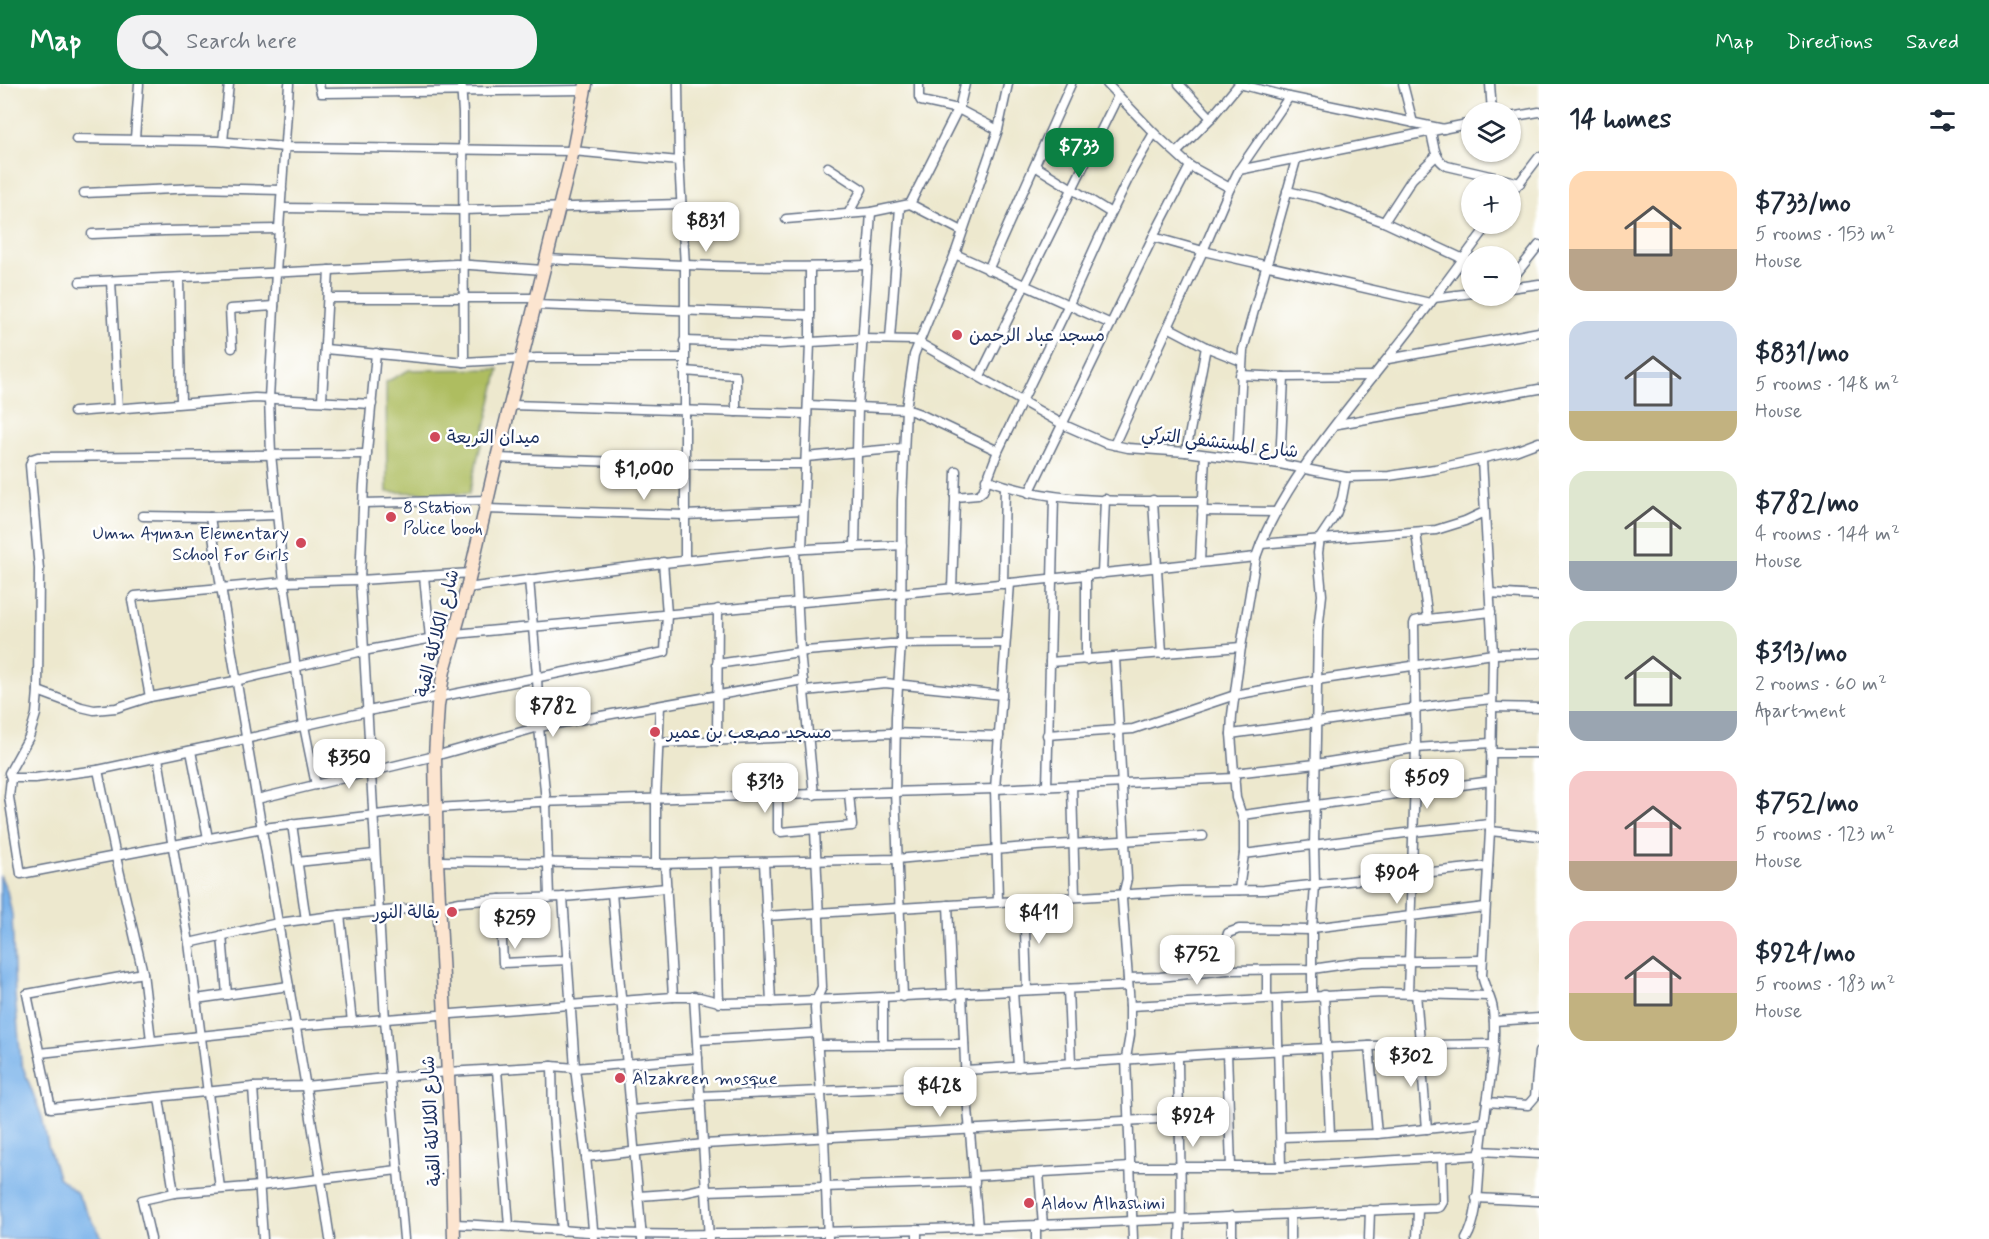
<!DOCTYPE html>
<html lang="en">
<head>
<meta charset="utf-8">
<style>
  :root { --surface:#fff; --page:#f2f2f3; --text:#1f2937; --muted:#747a83; --accent:#0b8043 }
  body { margin:0; font-family:Mynerve,"Playpen Sans Arabic",sans-serif; background:var(--page); color:var(--text); height:100vh; display:flex; flex-direction:column; font-size:22px; white-space:nowrap }
  * { box-sizing:border-box; margin:0 }
  p { font-size:20px; color:var(--muted) }
  .icon { flex:none; width:33px; height:33px; fill:none; stroke:currentColor; stroke-width:2; stroke-linecap:round; stroke-linejoin:round }
  .map { position:relative; flex:1; overflow:hidden }
  .details { display:flex; flex-direction:column; background:var(--surface); width:450px }
  .details>* { flex:none }
  .tools { position:absolute; left:1461px; top:18px; display:grid; gap:12px }
  .tools a { display:grid; place-items:center; width:60px; height:60px; border-radius:50%; background:var(--surface); box-shadow:0 2px 4px #0004; font-size:30px }
  .price { position:absolute; translate:-50% -51px; padding:0 14px; border-radius:12px; background:#fff; color:#222; font-size:20px; line-height:39px; filter:drop-shadow(0 2px 3px #0008) }
  .price::after { content:''; position:absolute; left:50%; top:36px; width:18px; height:14px; margin-left:-9px; background:inherit; clip-path:polygon(0 0,100% 0,50% 100%) }
  .price.active { background:var(--accent); color:#fff }
  ul { padding:0; list-style:none }
  li { display:flex; align-items:center; gap:18px; height:150px; padding:0 30px }
  li span { display:grid; place-items:center; flex:none; width:168px; height:120px; border-radius:18px; color:#555 }
  li>.icon { margin-inline-start:auto }
  span .icon { width:72px; height:72px; fill:#fffc; stroke-width:1 }
  li b { font-size:26px }
  h2 { display:flex; justify-content:space-between; align-items:center; height:72px; padding:0 30px; font-size:26px }
  header { display:flex; align-items:center; gap:36px; box-sizing:border-box; height:84px; padding:0 30px; background:var(--accent); color:#fff }
  header strong { font-size:28px }
  nav { display:flex; gap:33px; margin-inline-start:auto; font-size:21px }
  .search { width:420px; height:54px; background:var(--page); display:flex; align-items:center; gap:15px; box-sizing:border-box; padding:0 21px; border-radius:24px; color:var(--muted); font-size:22px }
  main { display:flex; flex:1; min-height:0 }
  .map>svg:first-child { display:block }
  .green { fill:#aebd60; stroke:#64765f; stroke-width:1.5 }
  .water { fill:#7ab3ea; stroke:#4a71a4; stroke-width:1.5 }
  .lines { fill:none; stroke-linecap:round; stroke-linejoin:round }
  .street-casing { stroke:#647085; stroke-width:11 }
  .secondary-casing { stroke:#647085; stroke-width:15 }
  .street { stroke:#fff; stroke-width:8 }
  .secondary { stroke:#fce5d0; stroke-width:12 }
  .poi-dot { fill:#d1495b; stroke:#fff; stroke-width:2 }
  .labels { text-anchor:middle; stroke-width:5; stroke-linejoin:round; paint-order:stroke }
  .poi-label { font-size:18px; fill:#1b2f5e; stroke:#fff; text-anchor:start }
  .street-label { font-size:18px; fill:#1b2f5e; stroke:#fff }
</style>
</head>
<body>
<header>
<strong>Map</strong>
<div class="search"><svg class="icon" aria-label="search" viewBox="0 0 24 24"><circle cx="10" cy="10" r="6"/><path d="M15 15l6 6"/></svg>Search here</div>
<nav><a>Map</a><a>Directions</a><a>Saved</a></nav>
</header>
<main>
<div class="map">
<svg width="1539" height="1155" viewBox="0 0 1539 1155">
  <rect width="100%" height="100%" fill="#fff"/>
  <filter id="ink" filterUnits="userSpaceOnUse"><feTurbulence type="fractalNoise" baseFrequency=".0167" numOctaves="2"/><feDisplacementMap in="SourceGraphic" scale="12" xChannelSelector="R" yChannelSelector="G"/><feConvolveMatrix kernelMatrix="1 2 1 2 8 2 1 2 1" color-interpolation-filters="sRGB"/></filter>
  <filter id="wash" filterUnits="userSpaceOnUse"><feTurbulence type="fractalNoise" baseFrequency=".008" numOctaves="4" result="noise"/><feDisplacementMap in="SourceGraphic" scale="24" xChannelSelector="R" yChannelSelector="G"/><feGaussianBlur stdDeviation="1.35" result="paint"/><feColorMatrix in="noise" values="0 0 0 0 0 0 0 0 0 0 0 0 0 0 0 0 0 1.4 0 .05"/><feComposite in="paint" operator="in"/></filter>
  <g filter="url(#wash)">
    <rect width="100%" height="100%" fill="#ede8ce"/>
    <path class="green" d="M 499,285 L 469,410 L 387,408 L 386,298 L 409,286 Z"/>
    <path class="water" d="M 0,791 L 7,807 L 12,831 L 15,911 L 21,978 L 42,1033 L 48,1061 L 58,1093 L 76,1108 L 103,1155 L 0,1155 Z"/>
  </g>
  <g filter="url(#ink)">
    <g class="lines">
      <g class="street-casing">
        <g id="street">
          <path d="M 289,0 L 276,188 L 269,314 L 271,370 L 284,498 L 304,642 L 316,701"/>
          <path d="M 319,0 L 321,9 L 325,9 L 585,6"/>
          <path d="M 461,0 L 463,29 L 464,278"/>
          <path d="M 678,0 L 679,77 L 685,182 L 685,476"/>
          <path d="M 919,0 L 919,13 L 921,17 L 958,25 L 998,46"/>
          <path d="M 1107,0 L 1154,49 L 1190,82 L 1230,104"/>
          <path d="M 1179,0 L 1211,34"/>
          <path d="M 1403,0 L 1413,39"/>
          <path d="M 1490,0 L 1492,28"/>
          <path d="M 1510,33 L 1539,28"/>
          <path d="M 1431,48 C 1434,61 1434,75 1447,82 L 1520,99"/>
          <path d="M 135,54 L 139,0"/>
          <path d="M 76,55 L 217,57 L 285,63 L 573,67 L 679,77"/>
          <path d="M 223,57 L 229,0"/>
          <path d="M 1177,68 L 1211,34 L 1239,0 L 1289,13 L 1444,45"/>
          <path d="M 1035,82 L 1111,129"/>
          <path d="M 828,83 L 862,105 L 848,130"/>
          <path d="M 1239,86 L 1472,39"/>
          <path d="M 1287,107 L 1318,114 L 1384,138 L 1472,179"/>
          <path d="M 84,109 L 196,104 L 282,106"/>
          <path d="M 1510,111 L 1539,73"/>
          <path d="M 910,120 L 960,21 L 965,0"/>
          <path d="M 281,124 L 462,126 L 680,120"/>
          <path d="M 786,135 L 871,128 L 910,120 L 962,147"/>
          <path d="M 1384,138 L 1412,95 L 1436,72"/>
          <path d="M 92,150 L 164,147 L 279,145"/>
          <path d="M 1153,153 L 1203,167 L 1430,219"/>
          <path d="M 955,170 L 1111,240"/>
          <path d="M 545,175 C 653,180 759,186 866,181"/>
          <path d="M 988,186 L 1071,0"/>
          <path d="M 179,194 L 181,319"/>
          <path d="M 1512,195 L 1539,161"/>
          <path d="M 111,197 L 118,325"/>
          <path d="M 80,198 L 456,180 L 543,186"/>
          <path d="M 1510,204 L 1539,200"/>
          <path d="M 328,214 L 537,214"/>
          <path d="M 1434,214 L 1472,209"/>
          <path d="M 535,221 L 810,231"/>
          <path d="M 1168,243 L 1206,263 L 1241,277"/>
          <path d="M 890,255 L 900,123"/>
          <path d="M 684,257 L 778,260 L 862,255 L 914,256 L 1062,340 L 1105,359 L 1128,364 L 1186,368 L 1280,380 L 1346,393 L 1389,392 L 1435,385 L 1515,367 L 1539,358"/>
          <path d="M 232,264 L 230,225 L 274,222"/>
          <path d="M 325,265 L 464,278 L 537,274 L 684,274"/>
          <path d="M 376,269 L 364,401 L 360,496 L 385,936 L 404,1155"/>
          <path d="M 1388,275 L 1539,248"/>
          <path d="M 684,287 L 735,291 L 736,292 L 736,328"/>
          <path d="M 1240,291 L 1284,293 L 1374,292"/>
          <path d="M 980,292 L 1118,12"/>
          <path d="M 322,316 L 329,186"/>
          <path d="M 511,321 L 807,330"/>
          <path d="M 808,321 L 906,325 L 920,330 L 998,367"/>
          <path d="M 74,328 L 255,314 L 372,320"/>
          <path d="M 1338,340 L 1539,305"/>
          <path d="M 1114,361 L 1203,167 L 1230,104 L 1239,86 L 1289,13"/>
          <path d="M 1186,368 L 1206,263"/>
          <path d="M 367,370 L 38,373 L 32,375 L 30,381 L 39,485 L 38,607 L 36,630 L 29,653 L 9,689 L 11,694 L 9,713 L 21,790 L 263,744 L 436,724 L 537,718 L 995,705 L 1235,694"/>
          <path d="M 806,373 L 903,364"/>
          <path d="M 497,374 L 685,380 L 805,380"/>
          <path d="M 1237,375 L 1243,266 L 1296,76"/>
          <path d="M 1280,380 L 1284,293"/>
          <path d="M 986,395 C 1055,422 1130,416 1202,417"/>
          <path d="M 1029,409 L 1153,153 L 1190,82"/>
          <path d="M 955,413 L 978,411 L 983,407 L 998,367 L 1069,220 L 1099,154 L 1133,85 L 1154,49"/>
          <path d="M 1153,416 L 1162,570"/>
          <path d="M 363,419 L 488,416"/>
          <path d="M 486,425 L 685,431 L 803,426"/>
          <path d="M 1202,427 L 1277,428"/>
          <path d="M 143,432 L 210,433 L 276,431"/>
          <path d="M 210,433 C 247,674 294,914 330,1155"/>
          <path d="M 1416,449 L 1428,535"/>
          <path d="M 1261,460 L 1436,446 L 1465,437 L 1484,428"/>
          <path d="M 855,463 L 858,323 L 871,128"/>
          <path d="M 802,465 L 810,259 L 810,184"/>
          <path d="M 795,466 L 800,567 L 814,711"/>
          <path d="M 1200,478 L 1205,371"/>
          <path d="M 1102,490 L 1105,415"/>
          <path d="M 424,492 L 430,554"/>
          <path d="M 529,495 L 537,592 L 539,643 L 546,718 L 549,814"/>
          <path d="M 1003,500 L 1005,402"/>
          <path d="M 467,504 C 576,489 684,475 793,466 C 829,463 865,463 902,461"/>
          <path d="M 952,505 L 956,387"/>
          <path d="M 1490,509 L 1539,512"/>
          <path d="M 1115,574 L 1127,795 L 1122,815 L 1130,922 L 1130,951 L 1126,974 L 1133,1155"/>
          <path d="M 1086,576 L 1086,491"/>
          <path d="M 1050,578 L 1241,563"/>
          <path d="M 717,580 L 806,567 L 890,560 L 1005,559"/>
          <path d="M 38,607 L 81,623 L 94,626 L 116,624 L 150,613 L 235,597 L 363,567 L 455,550 L 1010,499 L 1256,473"/>
          <path d="M 805,607 L 885,599 L 1002,611"/>
          <path d="M 150,613 L 132,516 L 135,512 L 284,498 L 360,496 L 471,489"/>
          <path d="M 1492,623 L 1539,624"/>
          <path d="M 1231,650 C 1318,639 1404,624 1492,615"/>
          <path d="M 1047,651 L 1133,645 L 1235,611 L 1317,596 L 1493,570 L 1539,569"/>
          <path d="M 717,657 L 718,525"/>
          <path d="M 659,659 L 890,649 L 999,652"/>
          <path d="M 191,667 L 208,754"/>
          <path d="M 1491,669 L 1539,669"/>
          <path d="M 158,674 L 189,859 L 220,1104"/>
          <path d="M 98,686 L 116,773 L 143,889 L 151,956"/>
          <path d="M 1234,689 L 1316,680 L 1416,664 L 1491,659"/>
          <path d="M 11,694 L 35,694 L 98,686 L 245,655 L 368,627 L 665,568 L 667,530 L 663,478"/>
          <path d="M 1072,702 L 1075,813"/>
          <path d="M 1047,703 L 1054,413"/>
          <path d="M 778,711 L 778,746 L 781,748 L 852,742 L 849,709"/>
          <path d="M 257,715 L 435,672 L 539,643 L 803,596"/>
          <path d="M 1243,731 L 1491,697"/>
          <path d="M 292,740 L 306,836"/>
          <path d="M 815,746 L 822,903 L 816,917 L 815,924 L 824,1053 L 828,1155"/>
          <path d="M 1490,747 L 1539,752"/>
          <path d="M 1244,770 L 1413,748 L 1490,740"/>
          <path d="M 437,777 L 656,780 L 897,775 L 1037,762 L 1203,752"/>
          <path d="M 297,778 L 375,770"/>
          <path d="M 715,778 L 719,919"/>
          <path d="M 764,778 L 771,918"/>
          <path d="M 656,780 L 656,715 L 660,622"/>
          <path d="M 665,780 L 673,913"/>
          <path d="M 1239,806 L 1244,770 L 1244,738 L 1236,714 L 1231,650 L 1232,631 L 1241,563 L 1256,473 C 1279,405 1342,332 1387,275 C 1423,231 1455,185 1489,140"/>
          <path d="M 612,809 L 642,1155"/>
          <path d="M 563,813 L 575,984 L 586,1073 L 594,1155"/>
          <path d="M 500,815 L 503,879 L 568,876"/>
          <path d="M 1024,816 L 1027,906"/>
          <path d="M 998,817 L 995,705 L 1010,499"/>
          <path d="M 948,821 L 952,911"/>
          <path d="M 340,831 L 352,938"/>
          <path d="M 766,832 L 1181,807 L 1264,806 L 1488,782"/>
          <path d="M 1312,844 L 1485,823"/>
          <path d="M 222,851 L 227,911"/>
          <path d="M 189,859 L 278,839 L 340,831 L 440,822 L 460,818 L 500,815 L 563,813 L 667,804"/>
          <path d="M 1227,886 L 1226,856 L 1228,849 L 1239,845 L 1312,846"/>
          <path d="M 1267,887 L 1267,914"/>
          <path d="M 143,889 L 27,910 L 51,1024 L 253,1003 L 305,1002 L 447,988 L 552,982 L 575,984 L 698,974"/>
          <path d="M 1128,894 L 1160,893 L 1227,886 L 1312,885 L 1361,878 L 1482,876"/>
          <path d="M 1068,905 L 1071,979"/>
          <path d="M 1013,907 L 1018,983"/>
          <path d="M 1408,909 L 1416,664 L 1414,540 L 1415,537 L 1419,536 L 1491,528"/>
          <path d="M 1416,909 L 1427,1045"/>
          <path d="M 962,910 L 966,1001 L 978,1143"/>
          <path d="M 1324,911 L 1330,1051"/>
          <path d="M 694,912 L 709,1155"/>
          <path d="M 1312,912 L 1312,844 L 1315,801 L 1314,762 L 1318,547 L 1322,511 L 1318,469 L 1320,454 L 1336,430 L 1342,414 L 1346,393"/>
          <path d="M 903,913 L 895,707 L 896,632 L 901,559 L 902,416 L 906,325 L 914,271 L 955,170 L 998,46 L 1008,0"/>
          <path d="M 196,915 L 289,902"/>
          <path d="M 1277,915 L 1281,1083"/>
          <path d="M 1130,922 L 1382,909 L 1488,912"/>
          <path d="M 1494,937 L 1539,934"/>
          <path d="M 697,956 L 816,949"/>
          <path d="M 818,961 L 964,960"/>
          <path d="M 883,961 L 883,914"/>
          <path d="M 1369,962 L 1377,1050"/>
          <path d="M 40,969 L 295,942 L 673,913 L 699,913 L 723,919 L 771,918 L 1128,902"/>
          <path d="M 1227,969 L 1231,1083"/>
          <path d="M 1178,972 C 1178,1033 1183,1094 1180,1155"/>
          <path d="M 552,982 L 553,1030 L 562,1147"/>
          <path d="M 497,986 L 509,1142"/>
          <path d="M 966,986 L 1227,969 L 1369,962 L 1494,960"/>
          <path d="M 253,1003 L 263,1155"/>
          <path d="M 700,1012 L 966,1001"/>
          <path d="M 159,1014 L 174,1109"/>
          <path d="M 1487,1018 L 1528,1021 L 1535,1013 L 1539,968"/>
          <path d="M 632,1026 L 701,1020"/>
          <path d="M 1281,1053 L 1377,1050 L 1484,1039"/>
          <path d="M 1480,1067 L 1539,1070"/>
          <path d="M 586,1073 L 704,1060 L 1178,1034"/>
          <path d="M 1039,1089 L 1043,1142"/>
          <path d="M 975,1092 L 1131,1083 L 1281,1083 L 1480,1071"/>
          <path d="M 706,1107 L 975,1098"/>
          <path d="M 639,1112 L 682,1109 L 706,1104"/>
          <path d="M 1476,1114 L 1539,1117"/>
          <path d="M 1232,1132 L 1232,1155"/>
          <path d="M 454,1140 C 516,1142 578,1149 641,1150 C 725,1152 809,1148 893,1146 C 1074,1141 1255,1131 1436,1124 L 1440,1123 L 1443,1118 L 1442,1074"/>
          <path d="M 1036,1142 L 1036,1155"/>
          <path d="M 151,1155 L 142,1116 L 174,1109 L 260,1102 L 398,1086"/>
          <path d="M 917,1155 L 917,1145"/>
          <path d="M 1290,1155 L 1290,1130"/>
          <path d="M 1369,1155 L 1370,1126"/>
          <path d="M 1417,1155 L 1418,1125"/>
          <path d="M 1466,1155 C 1480,1131 1478,1092 1481,1064 C 1485,1019 1498,972 1493,926 C 1492,914 1484,904 1482,891 L 1490,747 L 1493,570 L 1482,376"/>
        </g>
      </g>
      <g class="secondary-casing">
        <path id="secondary" d="M 454,1155 L 452,1069 L 437,777 L 435,672 L 438,621 L 444,587 L 467,504 L 497,374 L 573,67 L 586,0"/>
      </g>
      <use href="#street" class="street"/>
      <use href="#secondary" class="secondary"/>
    </g>
  </g>
  <g class="poi-dot">
    <circle cx="957" cy="251" r="6"/>
    <circle cx="435" cy="353" r="6"/>
    <circle cx="391" cy="433" r="6"/>
    <circle cx="301" cy="459" r="6"/>
    <circle cx="655" cy="648" r="6"/>
    <circle cx="452" cy="828" r="6"/>
    <circle cx="620" cy="994" r="6"/>
    <circle cx="1029" cy="1119" r="6"/>
  </g>
  <g class="labels">
    <g class="poi-label">
      <text x="969" y="257">مسجد عباد الرحمن</text>
      <text x="447" y="359">ميدان التريعة</text>
      <text x="403" y="429">8 Station<tspan x="403" dy="21">Police booh</tspan></text>
      <text x="289" y="455" text-anchor="end">Umm Ayman Elementary<tspan x="289" dy="21">School For Girls</tspan></text>
      <text x="667" y="654">مسجد مصعب بن عمير</text>
      <text x="440" y="834" text-anchor="end">بقالة النور</text>
      <text x="632" y="1000">Alzakreen mosque</text>
      <text x="1041" y="1125">Aldow Alhashimi</text>
    </g>
    <g class="street-label">
      <text transform="translate(1220 358) rotate(7)" y="6">شارع المستشفي التركي</text>
      <text transform="translate(437 549) rotate(-76)" y="6">شارع الكلاكلة القبة</text>
      <text transform="translate(431 1037) rotate(-93)" y="6">شارع الكلاكلة القبة</text>
    </g>
  </g>
</svg>
<div class="tools">
<a><svg class="icon" aria-label="layers" viewBox="0 0 24 24"><path d="M12 4l9 5-9 5-9-5zM3 14l9 5 9-5"/></svg></a>
<a>+</a>
<a>−</a>
</div>
<b class="price active" style="left:1079px;top:95px">$733</b>
<b class="price" style="left:706px;top:169px">$831</b>
<b class="price" style="left:644px;top:417px">$1,000</b>
<b class="price" style="left:553px;top:654px">$782</b>
<b class="price" style="left:349px;top:706px">$350</b>
<b class="price" style="left:1427px;top:726px">$509</b>
<b class="price" style="left:765px;top:730px">$313</b>
<b class="price" style="left:1397px;top:821px">$904</b>
<b class="price" style="left:1039px;top:861px">$411</b>
<b class="price" style="left:515px;top:866px">$259</b>
<b class="price" style="left:1197px;top:902px">$752</b>
<b class="price" style="left:1411px;top:1004px">$302</b>
<b class="price" style="left:940px;top:1034px">$428</b>
<b class="price" style="left:1193px;top:1064px">$924</b>
</div>
<section class="details">
<h2>14 homes<svg class="icon" aria-label="filters" viewBox="0 0 24 24"><path d="M4 7h16M4 17h16"/><circle cx="9" cy="7" r="2"/><circle cx="15" cy="17" r="2"/></svg></h2>
<ul>
<li><span style="background:linear-gradient(#ffd9b3 65%,#b9a48a 0)"><svg class="icon" aria-label="home" viewBox="0 0 24 24"><path d="M3 11l9-7 9 7M6 9v11h12V9"/></svg></span><div><b>$733/mo</b><p>5 rooms · 153 m²</p><p>House</p></div></li>
<li><span style="background:linear-gradient(#c9d6e8 75%,#c2b280 0)"><svg class="icon" aria-label="home" viewBox="0 0 24 24"><path d="M3 11l9-7 9 7M6 9v11h12V9"/></svg></span><div><b>$831/mo</b><p>5 rooms · 148 m²</p><p>House</p></div></li>
<li><span style="background:linear-gradient(#dfe7d0 75%,#9aa5b1 0)"><svg class="icon" aria-label="home" viewBox="0 0 24 24"><path d="M3 11l9-7 9 7M6 9v11h12V9"/></svg></span><div><b>$782/mo</b><p>4 rooms · 144 m²</p><p>House</p></div></li>
<li><span style="background:linear-gradient(#dfe7d0 75%,#9aa5b1 0)"><svg class="icon" aria-label="home" viewBox="0 0 24 24"><path d="M3 11l9-7 9 7M6 9v11h12V9"/></svg></span><div><b>$313/mo</b><p>2 rooms · 60 m²</p><p>Apartment</p></div></li>
<li><span style="background:linear-gradient(#f6c9c9 75%,#b9a48a 0)"><svg class="icon" aria-label="home" viewBox="0 0 24 24"><path d="M3 11l9-7 9 7M6 9v11h12V9"/></svg></span><div><b>$752/mo</b><p>5 rooms · 123 m²</p><p>House</p></div></li>
<li><span style="background:linear-gradient(#f6c9c9 60%,#c2b280 0)"><svg class="icon" aria-label="home" viewBox="0 0 24 24"><path d="M3 11l9-7 9 7M6 9v11h12V9"/></svg></span><div><b>$924/mo</b><p>5 rooms · 183 m²</p><p>House</p></div></li>
</ul>
</section>
</main>
</body>
</html>
